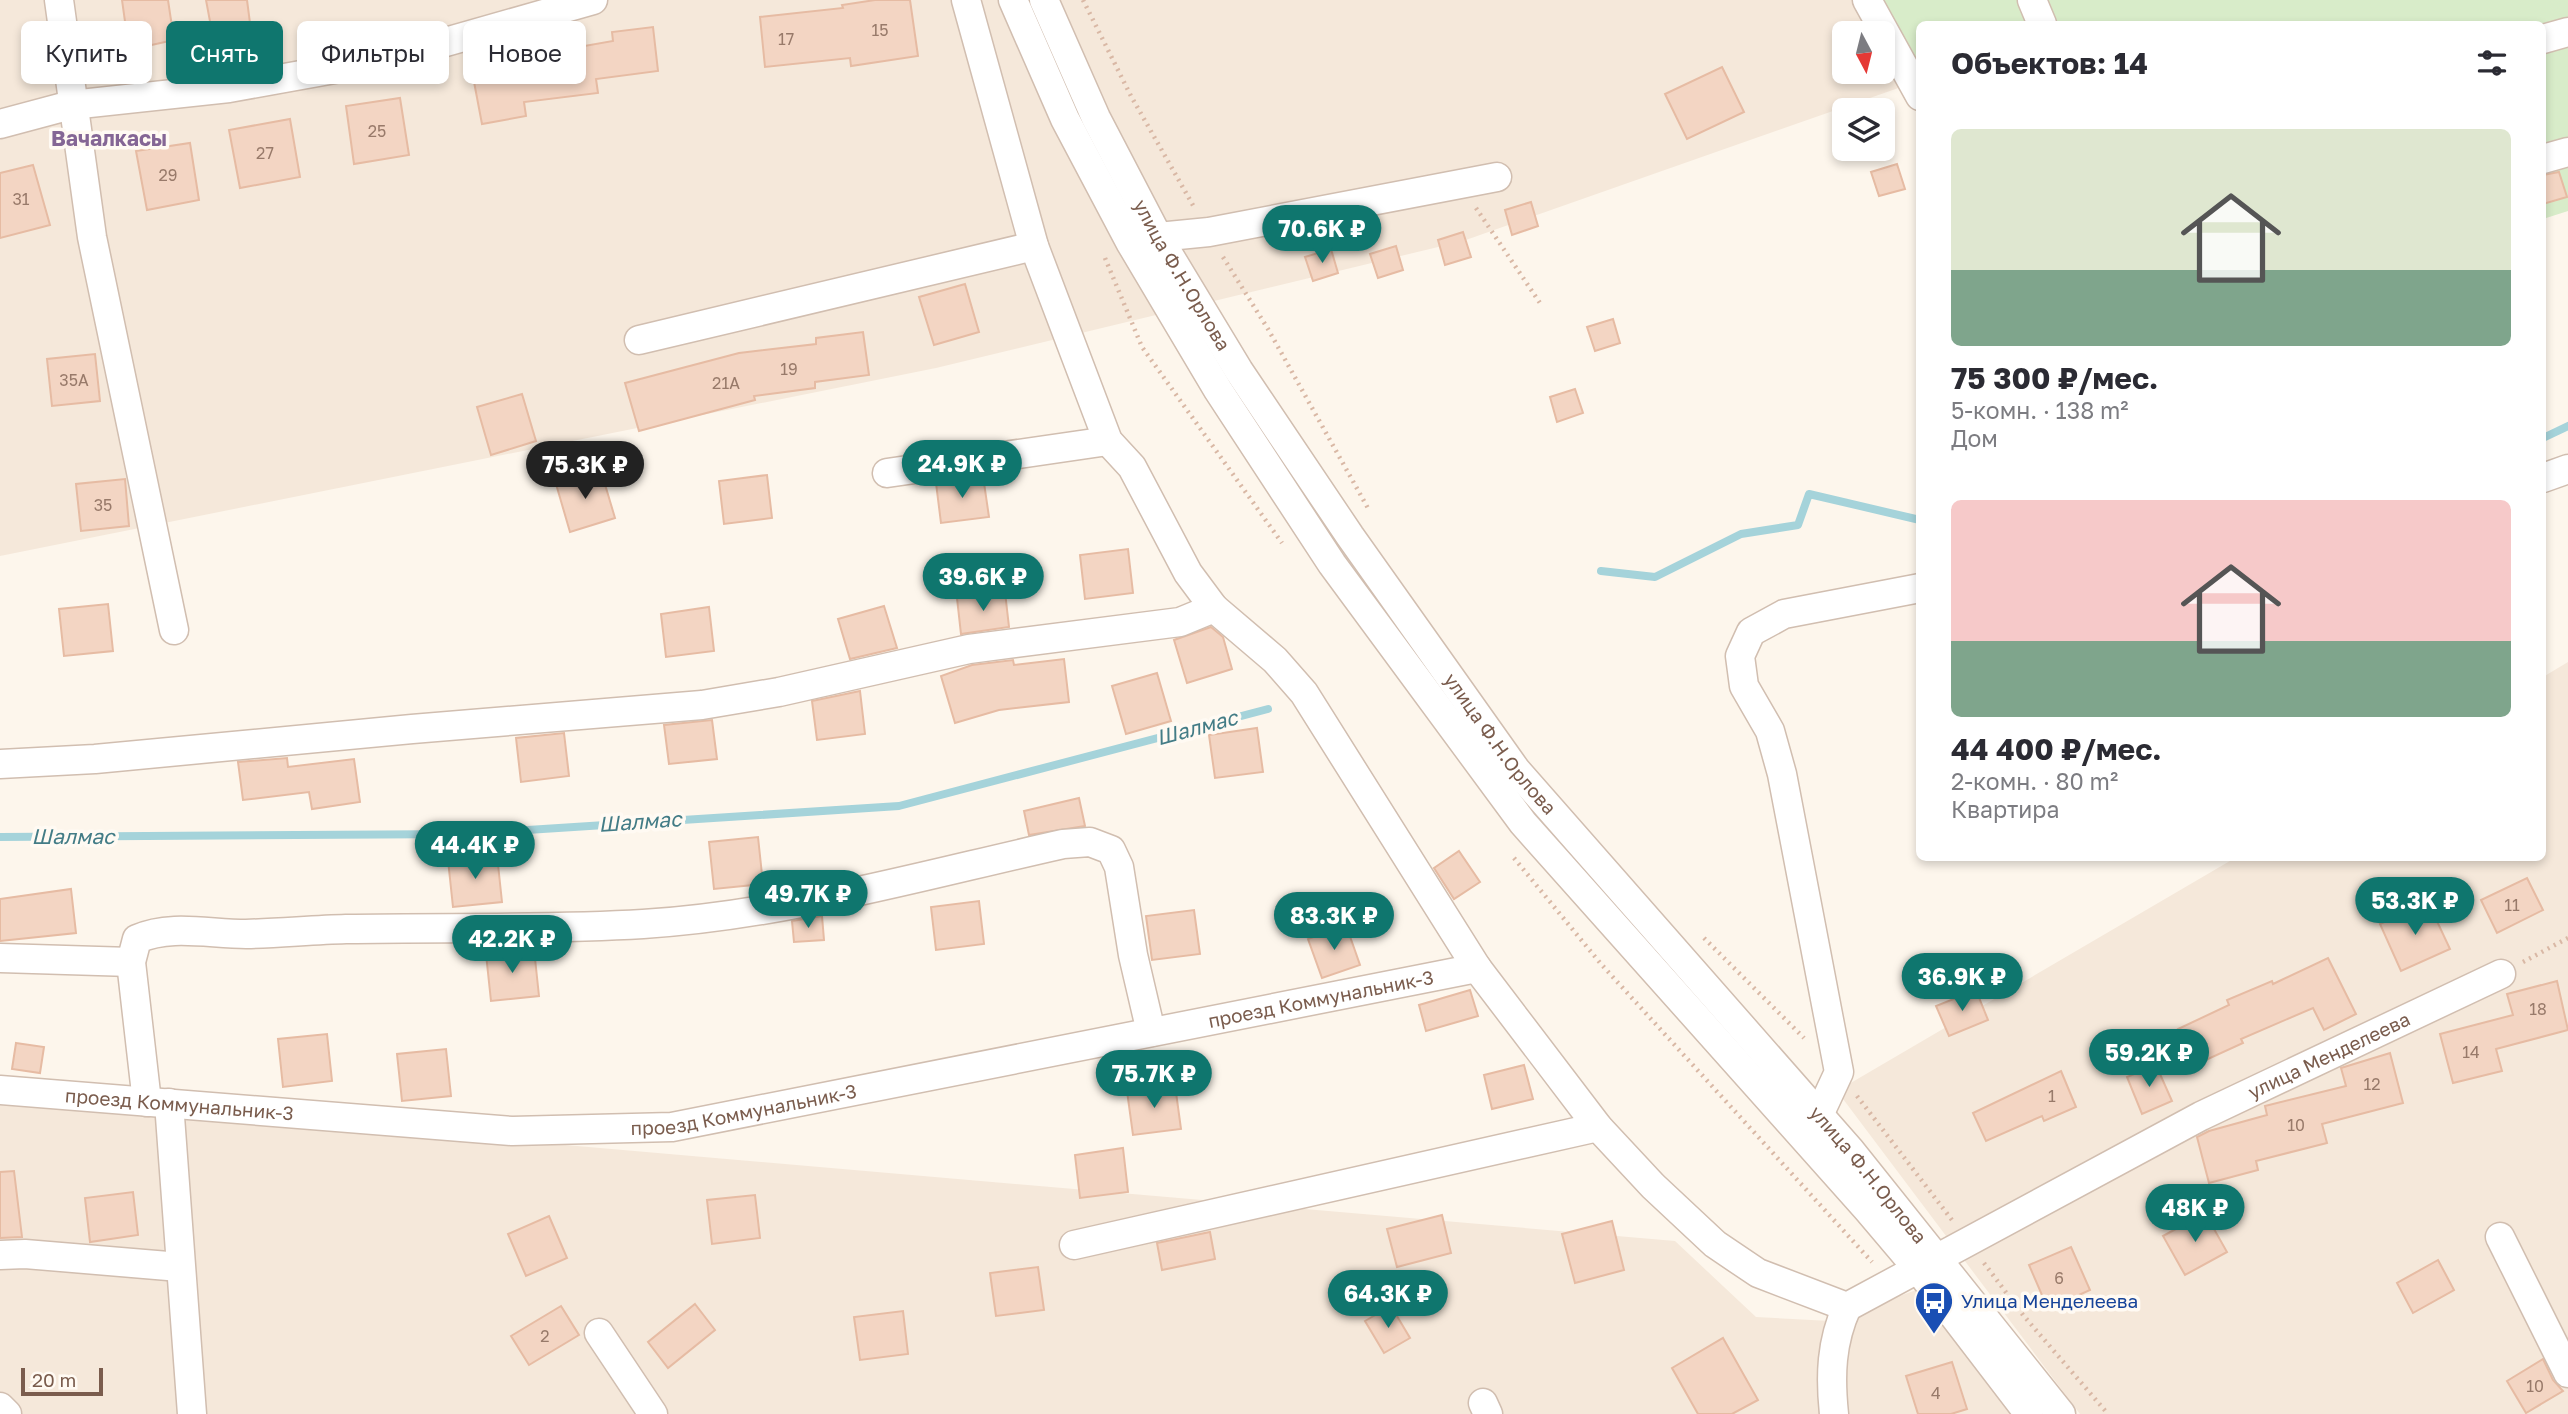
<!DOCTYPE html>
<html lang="ru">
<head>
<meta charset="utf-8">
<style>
  :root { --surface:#fff; --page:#f7f7f7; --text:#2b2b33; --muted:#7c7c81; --accent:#0f766e }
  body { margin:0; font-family:"Golos Text",sans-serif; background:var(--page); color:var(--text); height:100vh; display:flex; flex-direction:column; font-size:26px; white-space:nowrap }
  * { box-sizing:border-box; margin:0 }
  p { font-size:23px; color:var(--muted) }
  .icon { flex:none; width:38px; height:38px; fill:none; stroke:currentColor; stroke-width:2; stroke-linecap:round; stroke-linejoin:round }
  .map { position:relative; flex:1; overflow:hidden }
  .details { position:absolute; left:1916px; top:21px; width:630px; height:840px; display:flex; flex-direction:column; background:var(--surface); border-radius:10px; box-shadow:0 4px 10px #0003 }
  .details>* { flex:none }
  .banner { position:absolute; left:21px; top:21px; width:665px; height:63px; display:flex; gap:14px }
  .needle { width:46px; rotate:173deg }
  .controls { position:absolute; left:1832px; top:21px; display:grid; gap:14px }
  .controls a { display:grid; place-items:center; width:63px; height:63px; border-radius:10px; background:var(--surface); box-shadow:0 4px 10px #0003; font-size:35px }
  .scale { position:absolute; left:21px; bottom:18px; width:82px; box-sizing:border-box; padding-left:7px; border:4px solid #7a5c4d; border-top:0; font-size:19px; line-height:24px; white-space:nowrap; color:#7a5c4d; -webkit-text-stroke:5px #fffaf3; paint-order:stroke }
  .price { position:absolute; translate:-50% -60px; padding:0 16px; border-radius:24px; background:var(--accent); color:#fff; font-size:23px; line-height:46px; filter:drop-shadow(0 2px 4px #0008) }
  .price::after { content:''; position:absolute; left:50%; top:42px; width:21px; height:16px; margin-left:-10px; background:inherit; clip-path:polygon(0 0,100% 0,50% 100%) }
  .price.selected { background:#222; color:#fff }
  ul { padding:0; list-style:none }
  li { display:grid; align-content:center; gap:14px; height:371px; padding:0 35px }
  li span { display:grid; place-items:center; height:217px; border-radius:10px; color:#555 }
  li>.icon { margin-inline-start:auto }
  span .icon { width:126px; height:126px; fill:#fffc; stroke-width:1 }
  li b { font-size:30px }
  h2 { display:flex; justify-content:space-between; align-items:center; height:84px; padding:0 35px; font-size:30px }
  .pill { padding:0 24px; border-radius:10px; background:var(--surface); box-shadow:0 4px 10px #0003; font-size:24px; line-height:63px }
  .pill.selected { background:var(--accent); color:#fff }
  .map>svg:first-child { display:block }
  .residential { fill:#f5e8da }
  .green { fill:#d8ecc9 }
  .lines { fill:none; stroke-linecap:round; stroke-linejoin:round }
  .stream { stroke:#a5d3da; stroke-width:8 }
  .building { fill:#f3d5c3; stroke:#e6bba3; stroke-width:2 }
  .minor-casing { stroke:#d1beb0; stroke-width:31 }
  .path { stroke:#d9b8a5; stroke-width:4.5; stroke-dasharray:2 5; stroke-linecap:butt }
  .minor { stroke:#fff; stroke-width:28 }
  .labels { text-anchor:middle; stroke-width:7; stroke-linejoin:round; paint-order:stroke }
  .number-label { font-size:16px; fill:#987a6a }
  .street-label { font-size:19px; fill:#7a5c4d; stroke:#fffaf3 }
  .transit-label { font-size:19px; fill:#164399; stroke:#fffaf3; text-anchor:start }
  .neighbourhood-label { font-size:21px; font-weight:bold; fill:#846695; stroke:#fffaf3 }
  .water-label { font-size:21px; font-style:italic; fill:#437c86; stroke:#fffaf3 }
</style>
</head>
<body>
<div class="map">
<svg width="2568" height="1414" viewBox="0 0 2568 1414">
  <rect width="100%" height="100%" fill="#fdf6ec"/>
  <g class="residential">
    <path d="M 0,0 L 1861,0 L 1879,33 L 1844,33 L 1844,72 L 1883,72 L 1883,40 L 1907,85 L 1463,241 L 936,368 L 0,556 Z"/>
    <path d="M 2568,662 L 2568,1414 L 2080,1414 L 1837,1091 L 2235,858 L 2543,858 L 2543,677 Z"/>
    <path d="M 0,1096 L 1675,1241 L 1756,1317 L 1830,1321 L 1919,1289 L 2014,1414 L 0,1414 Z"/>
  </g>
  <path class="green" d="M 1861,0 L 2568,0 L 2568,211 L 2543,219 L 2543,24 L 1920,24 L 1920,108 Z"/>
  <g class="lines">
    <g class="stream">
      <path d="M 2543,438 L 2568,426"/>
      <path d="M 1601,571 L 1655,577 L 1741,534 L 1798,525 L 1809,494 L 1920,520"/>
      <path d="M 0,837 L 467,834 L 899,806 L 1268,709"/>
    </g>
  </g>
  <g class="building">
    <path d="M 122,0 L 168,0 L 174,40 L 129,50 Z"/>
    <path d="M 206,0 L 247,0 L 250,23 L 212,32 Z"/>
    <path d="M 875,0 L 910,0 L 918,56 L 851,66 L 850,58 L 765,67 L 760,17 L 843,8 L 842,5 Z"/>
    <path d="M 653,27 L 658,71 L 596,79 L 598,93 L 524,102 L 526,116 L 482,124 L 471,66 L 613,41 L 612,32 Z"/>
    <path d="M 1722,67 L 1744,112 L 1687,139 L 1665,94 Z"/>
    <path d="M 400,98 L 409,155 L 354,164 L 346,106 Z"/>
    <path d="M 290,119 L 300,177 L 240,188 L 229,130 Z"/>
    <path d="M 190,143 L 199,200 L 147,210 L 136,151 Z"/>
    <path d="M 1897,164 L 1905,189 L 1879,196 L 1871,172 Z"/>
    <path d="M 33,165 L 50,225 L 0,238 L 0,173 Z"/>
    <path d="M 2559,172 L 2567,197 L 2543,204 L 2543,175 Z"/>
    <path d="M 1531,202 L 1538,226 L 1512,235 L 1505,210 Z"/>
    <path d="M 1463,232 L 1471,257 L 1445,265 L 1438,240 Z"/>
    <path d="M 1396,246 L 1403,270 L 1378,278 L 1370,254 Z"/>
    <path d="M 1331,249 L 1338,273 L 1313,281 L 1305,257 Z"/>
    <path d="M 965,284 L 979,332 L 934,345 L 919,297 Z"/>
    <path d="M 1613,319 L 1620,343 L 1595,351 L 1587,327 Z"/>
    <path d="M 863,332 L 869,375 L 815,382 L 815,388 L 754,396 L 755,400 L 639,431 L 625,383 L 739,353 L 816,344 L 816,338 Z"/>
    <path d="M 95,354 L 100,401 L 52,406 L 47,359 Z"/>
    <path d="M 1575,389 L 1583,413 L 1557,422 L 1550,397 Z"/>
    <path d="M 522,394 L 536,441 L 491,455 L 477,407 Z"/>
    <path d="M 601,471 L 615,518 L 570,532 L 556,484 Z"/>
    <path d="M 767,475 L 772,518 L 724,524 L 719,481 Z"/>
    <path d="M 983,476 L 989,517 L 941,523 L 936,483 Z"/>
    <path d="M 125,479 L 129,526 L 81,531 L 76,484 Z"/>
    <path d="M 1128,549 L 1133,593 L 1085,599 L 1080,555 Z"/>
    <path d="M 1005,592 L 1009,627 L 961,634 L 957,598 Z"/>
    <path d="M 108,604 L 113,651 L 64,656 L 59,609 Z"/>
    <path d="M 884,606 L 897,648 L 850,659 L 838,619 Z"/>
    <path d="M 709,607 L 714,651 L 666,657 L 661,614 Z"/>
    <path d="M 1211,627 L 1223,637 L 1232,669 L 1187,683 L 1174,640 Z"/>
    <path d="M 1064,659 L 1069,702 L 999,710 L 955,723 L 941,676 L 972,665 L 1013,660 L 1014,665 Z"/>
    <path d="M 1157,673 L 1171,721 L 1126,734 L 1112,686 Z"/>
    <path d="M 860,691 L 865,734 L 817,740 L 812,701 Z"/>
    <path d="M 712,720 L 717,759 L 669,764 L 664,725 Z"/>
    <path d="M 1257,728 L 1263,772 L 1215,778 L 1209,735 Z"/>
    <path d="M 564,733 L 569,776 L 521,782 L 516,738 Z"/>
    <path d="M 287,758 L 288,767 L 354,759 L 360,802 L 312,809 L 309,792 L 243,800 L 238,762 Z"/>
    <path d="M 1079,798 L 1085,826 L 1029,835 L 1024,811 Z"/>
    <path d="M 758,837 L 763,884 L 714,889 L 709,842 Z"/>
    <path d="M 1459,851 L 1480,882 L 1454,899 L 1434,868 Z"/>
    <path d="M 497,855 L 502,902 L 453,907 L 448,860 Z"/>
    <path d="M 2527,878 L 2543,910 L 2497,933 L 2481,900 Z"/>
    <path d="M 71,889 L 76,933 L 0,941 L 0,899 Z"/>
    <path d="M 979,901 L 984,944 L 936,950 L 931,907 Z"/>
    <path d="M 2428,902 L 2450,949 L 2401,971 L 2380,924 Z"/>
    <path d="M 1194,910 L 1200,954 L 1152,960 L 1146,916 Z"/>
    <path d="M 822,916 L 824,940 L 794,942 L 792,921 Z"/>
    <path d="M 1346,925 L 1360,965 L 1322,978 L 1308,939 Z"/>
    <path d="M 534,949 L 539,996 L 491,1001 L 486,954 Z"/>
    <path d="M 2328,958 L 2356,1014 L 2324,1030 L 2313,1008 L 2241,1039 L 2243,1043 L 2195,1065 L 2178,1029 L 2229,1005 L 2227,1000 L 2272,981 L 2273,984 Z"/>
    <path d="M 2557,981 L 2568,1030 L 2496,1049 L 2502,1071 L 2453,1083 L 2440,1034 L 2513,1015 L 2507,994 Z"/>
    <path d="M 1470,990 L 1478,1016 L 1426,1031 L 1419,1005 Z"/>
    <path d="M 1976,990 L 1988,1020 L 1949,1036 L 1936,1006 Z"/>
    <path d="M 327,1034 L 332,1081 L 283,1087 L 278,1039 Z"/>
    <path d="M 16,1043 L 44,1047 L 40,1073 L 12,1069 Z"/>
    <path d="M 446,1049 L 451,1096 L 402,1101 L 397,1054 Z"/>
    <path d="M 2390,1053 L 2403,1103 L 2322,1124 L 2327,1143 L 2256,1161 L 2258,1170 L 2209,1183 L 2197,1137 L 2209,1131 L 2267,1115 L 2265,1106 L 2346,1086 L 2341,1068 Z"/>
    <path d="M 1524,1065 L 1533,1099 L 1492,1109 L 1484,1075 Z"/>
    <path d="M 2156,1065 L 2172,1101 L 2142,1114 L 2127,1077 Z"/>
    <path d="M 2061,1071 L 2076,1107 L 2044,1121 L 2042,1116 L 1986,1141 L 1973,1113 Z"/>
    <path d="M 1175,1085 L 1181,1129 L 1133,1135 L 1127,1091 Z"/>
    <path d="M 1123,1148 L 1128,1192 L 1080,1198 L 1075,1155 Z"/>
    <path d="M 14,1171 L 22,1237 L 0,1238 L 0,1172 Z"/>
    <path d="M 133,1192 L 138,1235 L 90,1242 L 85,1198 Z"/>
    <path d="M 755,1195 L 760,1238 L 712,1244 L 707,1200 Z"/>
    <path d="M 2205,1213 L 2227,1252 L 2185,1275 L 2163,1236 Z"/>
    <path d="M 1442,1215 L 1451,1253 L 1397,1267 L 1387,1229 Z"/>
    <path d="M 549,1216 L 567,1258 L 526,1276 L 508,1234 Z"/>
    <path d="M 1612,1221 L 1624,1270 L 1575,1283 L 1562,1234 Z"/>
    <path d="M 1210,1232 L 1215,1259 L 1162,1270 L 1157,1243 Z"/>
    <path d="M 2071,1247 L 2090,1290 L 2048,1309 L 2029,1265 Z"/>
    <path d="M 2438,1260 L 2454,1290 L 2413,1313 L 2397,1283 Z"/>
    <path d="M 1038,1267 L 1044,1310 L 996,1316 L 990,1273 Z"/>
    <path d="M 695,1304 L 715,1330 L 668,1368 L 648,1342 Z"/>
    <path d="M 561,1306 L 579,1335 L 529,1365 L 511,1336 Z"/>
    <path d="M 1391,1306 L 1410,1338 L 1384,1353 L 1365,1321 Z"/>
    <path d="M 903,1311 L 908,1354 L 860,1360 L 854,1317 Z"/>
    <path d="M 1723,1338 L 1758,1400 L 1732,1414 L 1698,1414 L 1672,1368 Z"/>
    <path d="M 2543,1359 L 2553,1380 L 2563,1391 L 2526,1413 L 2507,1381 Z"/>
    <path d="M 1952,1362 L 1967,1409 L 1951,1414 L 1918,1414 L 1906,1376 Z"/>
  </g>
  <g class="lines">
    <g class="minor-casing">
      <g id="minor">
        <path d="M 59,0 L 92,237 L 174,630"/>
        <path id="s1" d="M 966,0 L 1034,246 L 1108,441 L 1132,467 L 1188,573 L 1214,608 L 1275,660 L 1304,693 L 1477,968 L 1598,1127 L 1653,1186 L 1715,1244 L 1758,1273 L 1847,1307 L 2201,1116 L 2501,974"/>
        <path d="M 1013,0 L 1065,119 L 1130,242 L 1218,390 L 1332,564 L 1523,823 L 1868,1210 L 1918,1269 L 2029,1414"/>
        <path id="s2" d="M 1044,0 L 1096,118 L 1158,237 L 1239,371 L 1350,536 L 1516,770 L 1850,1150 L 2061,1414"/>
        <path d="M 1867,0 L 1920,96"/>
        <path d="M 2032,0 L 2042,24"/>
        <path d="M 2543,39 L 2568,32"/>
        <path d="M 0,124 L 71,105 L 229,88 L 379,61 L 593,0"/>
        <path d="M 2543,159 L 2568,152"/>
        <path d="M 1158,237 L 1209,232 L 1497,177"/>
        <path d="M 639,340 L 1034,246"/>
        <path d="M 887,473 L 1108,441"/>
        <path d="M 2543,478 L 2568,469"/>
        <path d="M 0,764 L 95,759 L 412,729 L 702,705 L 779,692 L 969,649 L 1180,622 L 1214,608"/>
        <path d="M 0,958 L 131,962"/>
        <path id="s3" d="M 0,1090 L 512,1131 L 672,1127 L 1477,968"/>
        <path d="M 147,1102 L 131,962 L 137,939 C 171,924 209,934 246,934 C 280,933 313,930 346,929 C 445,927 544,930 643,924 C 785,915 924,875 1063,844 L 1090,842 L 1111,850 L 1119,867 L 1133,955 L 1151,1032"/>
        <path d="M 169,1103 L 192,1414"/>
        <path d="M 1819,1115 L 1839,1072 L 1782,774 L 1770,731 L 1744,686 L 1740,656 L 1751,632 L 1784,614 L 1920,588"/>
        <path d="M 2500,1237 L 2568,1373"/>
        <path d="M 1074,1245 L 1598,1127"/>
        <path d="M 0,1255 L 25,1254 L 180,1267"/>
        <path d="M 599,1333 L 653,1414"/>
        <path d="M 1483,1403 L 1488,1414"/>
        <path d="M 0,1407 L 7,1414"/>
        <path d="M 1834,1414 C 1830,1376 1831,1342 1847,1307"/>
      </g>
    </g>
    <g class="path">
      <path d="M 1083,0 L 1131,96 L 1194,207"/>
      <path d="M 1476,208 L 1540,303"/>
      <path d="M 1223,257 L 1268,329 L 1369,510"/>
      <path d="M 1105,258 L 1142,347 L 1282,543"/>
      <path d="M 1514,858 L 1601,964 L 1872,1262"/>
      <path d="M 1704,938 L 1804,1038"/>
      <path d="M 2523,962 L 2568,938"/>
      <path d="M 1857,1096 L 1952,1220"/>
      <path d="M 1984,1263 L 2023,1315 L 2108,1414"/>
    </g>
    <use href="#minor" class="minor"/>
  </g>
  <defs>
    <g id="bus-pin" transform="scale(2.0125)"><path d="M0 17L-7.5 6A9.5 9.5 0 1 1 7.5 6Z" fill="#1a4fb4" stroke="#fffaf3"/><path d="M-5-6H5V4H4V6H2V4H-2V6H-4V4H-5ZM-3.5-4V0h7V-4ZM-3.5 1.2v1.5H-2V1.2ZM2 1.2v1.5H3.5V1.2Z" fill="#fff"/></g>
  </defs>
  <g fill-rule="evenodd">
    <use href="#bus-pin" x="1934" y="1301"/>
  </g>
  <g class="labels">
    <g class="number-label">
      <text x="880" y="36">15</text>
      <text x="786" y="45">17</text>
      <text x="377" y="137">25</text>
      <text x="265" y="159">27</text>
      <text x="168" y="181">29</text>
      <text x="21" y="205">31</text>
      <text x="789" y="375">19</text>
      <text x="74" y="386">35А</text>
      <text x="726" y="389">21А</text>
      <text x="103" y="511">35</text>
      <text x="2512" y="911">11</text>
      <text x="2538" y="1015">18</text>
      <text x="2471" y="1058">14</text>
      <text x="2372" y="1090">12</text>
      <text x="2052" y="1102">1</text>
      <text x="2296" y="1131">10</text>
      <text x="2059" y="1284">6</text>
      <text x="545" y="1342">2</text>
      <text x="2535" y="1392">10</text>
      <text x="1936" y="1399">4</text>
    </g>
    <g class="street-label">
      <text dy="7" stroke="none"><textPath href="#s2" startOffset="308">улица Ф.Н.Орлова</textPath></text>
      <text dy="7" stroke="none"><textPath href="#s2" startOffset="875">улица Ф.Н.Орлова</textPath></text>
      <text dy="7" stroke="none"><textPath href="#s3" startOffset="1335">проезд Коммунальник-3</textPath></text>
      <text dy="7" stroke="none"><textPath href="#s1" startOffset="2168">улица Менделеева</textPath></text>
      <text dy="7" stroke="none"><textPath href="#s3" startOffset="180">проезд Коммунальник-3</textPath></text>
      <text dy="7" stroke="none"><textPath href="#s3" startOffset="747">проезд Коммунальник-3</textPath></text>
      <text dy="7" stroke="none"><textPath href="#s2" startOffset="1442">улица Ф.Н.Орлова</textPath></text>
    </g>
    <g class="transit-label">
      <text x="1961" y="1308">Улица Менделеева</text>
    </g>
    <g class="neighbourhood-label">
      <text x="109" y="146">Вачалкасы</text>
    </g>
    <g class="water-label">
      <text transform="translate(1197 728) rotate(-15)" y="7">Шалмас</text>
      <text transform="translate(640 822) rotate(-4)" y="7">Шалмас</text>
      <text x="73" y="844">Шалмас</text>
    </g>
  </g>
</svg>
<div class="controls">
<a><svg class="needle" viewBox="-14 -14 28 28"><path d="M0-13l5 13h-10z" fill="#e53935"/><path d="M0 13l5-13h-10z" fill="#7c7c81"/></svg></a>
<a><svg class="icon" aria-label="layers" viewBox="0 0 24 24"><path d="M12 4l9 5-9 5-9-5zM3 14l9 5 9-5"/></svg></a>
</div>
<div class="scale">20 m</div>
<b class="price" style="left:1322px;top:265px">70.6K ₽</b>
<b class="price" style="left:962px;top:500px">24.9K ₽</b>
<b class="price selected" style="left:585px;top:501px">75.3K ₽</b>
<b class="price" style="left:983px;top:613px">39.6K ₽</b>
<b class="price" style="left:475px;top:881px">44.4K ₽</b>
<b class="price" style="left:808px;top:930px">49.7K ₽</b>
<b class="price" style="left:2415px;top:937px">53.3K ₽</b>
<b class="price" style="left:1334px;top:952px">83.3K ₽</b>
<b class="price" style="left:512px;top:975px">42.2K ₽</b>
<b class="price" style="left:1962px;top:1013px">36.9K ₽</b>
<b class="price" style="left:2149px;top:1089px">59.2K ₽</b>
<b class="price" style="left:1154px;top:1110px">75.7K ₽</b>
<b class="price" style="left:2195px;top:1244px">48K ₽</b>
<b class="price" style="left:1388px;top:1330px">64.3K ₽</b>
<div class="banner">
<a class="pill">Купить</a>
<a class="pill selected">Снять</a>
<a class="pill">Фильтры</a>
<a class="pill">Новое</a>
</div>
<section class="details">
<h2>Объектов: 14<svg class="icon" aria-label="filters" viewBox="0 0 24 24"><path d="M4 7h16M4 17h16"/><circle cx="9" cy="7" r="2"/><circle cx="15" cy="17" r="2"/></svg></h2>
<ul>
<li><span style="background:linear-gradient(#dfe7d0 65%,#7fa58c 0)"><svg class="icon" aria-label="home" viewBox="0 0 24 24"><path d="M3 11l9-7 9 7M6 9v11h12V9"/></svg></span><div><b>75 300 ₽/мес.</b><p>5-комн. · 138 m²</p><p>Дом</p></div></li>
<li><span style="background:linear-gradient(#f6c9c9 65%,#7fa58c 0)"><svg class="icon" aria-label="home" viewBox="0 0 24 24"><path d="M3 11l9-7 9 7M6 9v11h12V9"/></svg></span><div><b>44 400 ₽/мес.</b><p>2-комн. · 80 m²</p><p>Квартира</p></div></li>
</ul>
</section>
</div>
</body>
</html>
